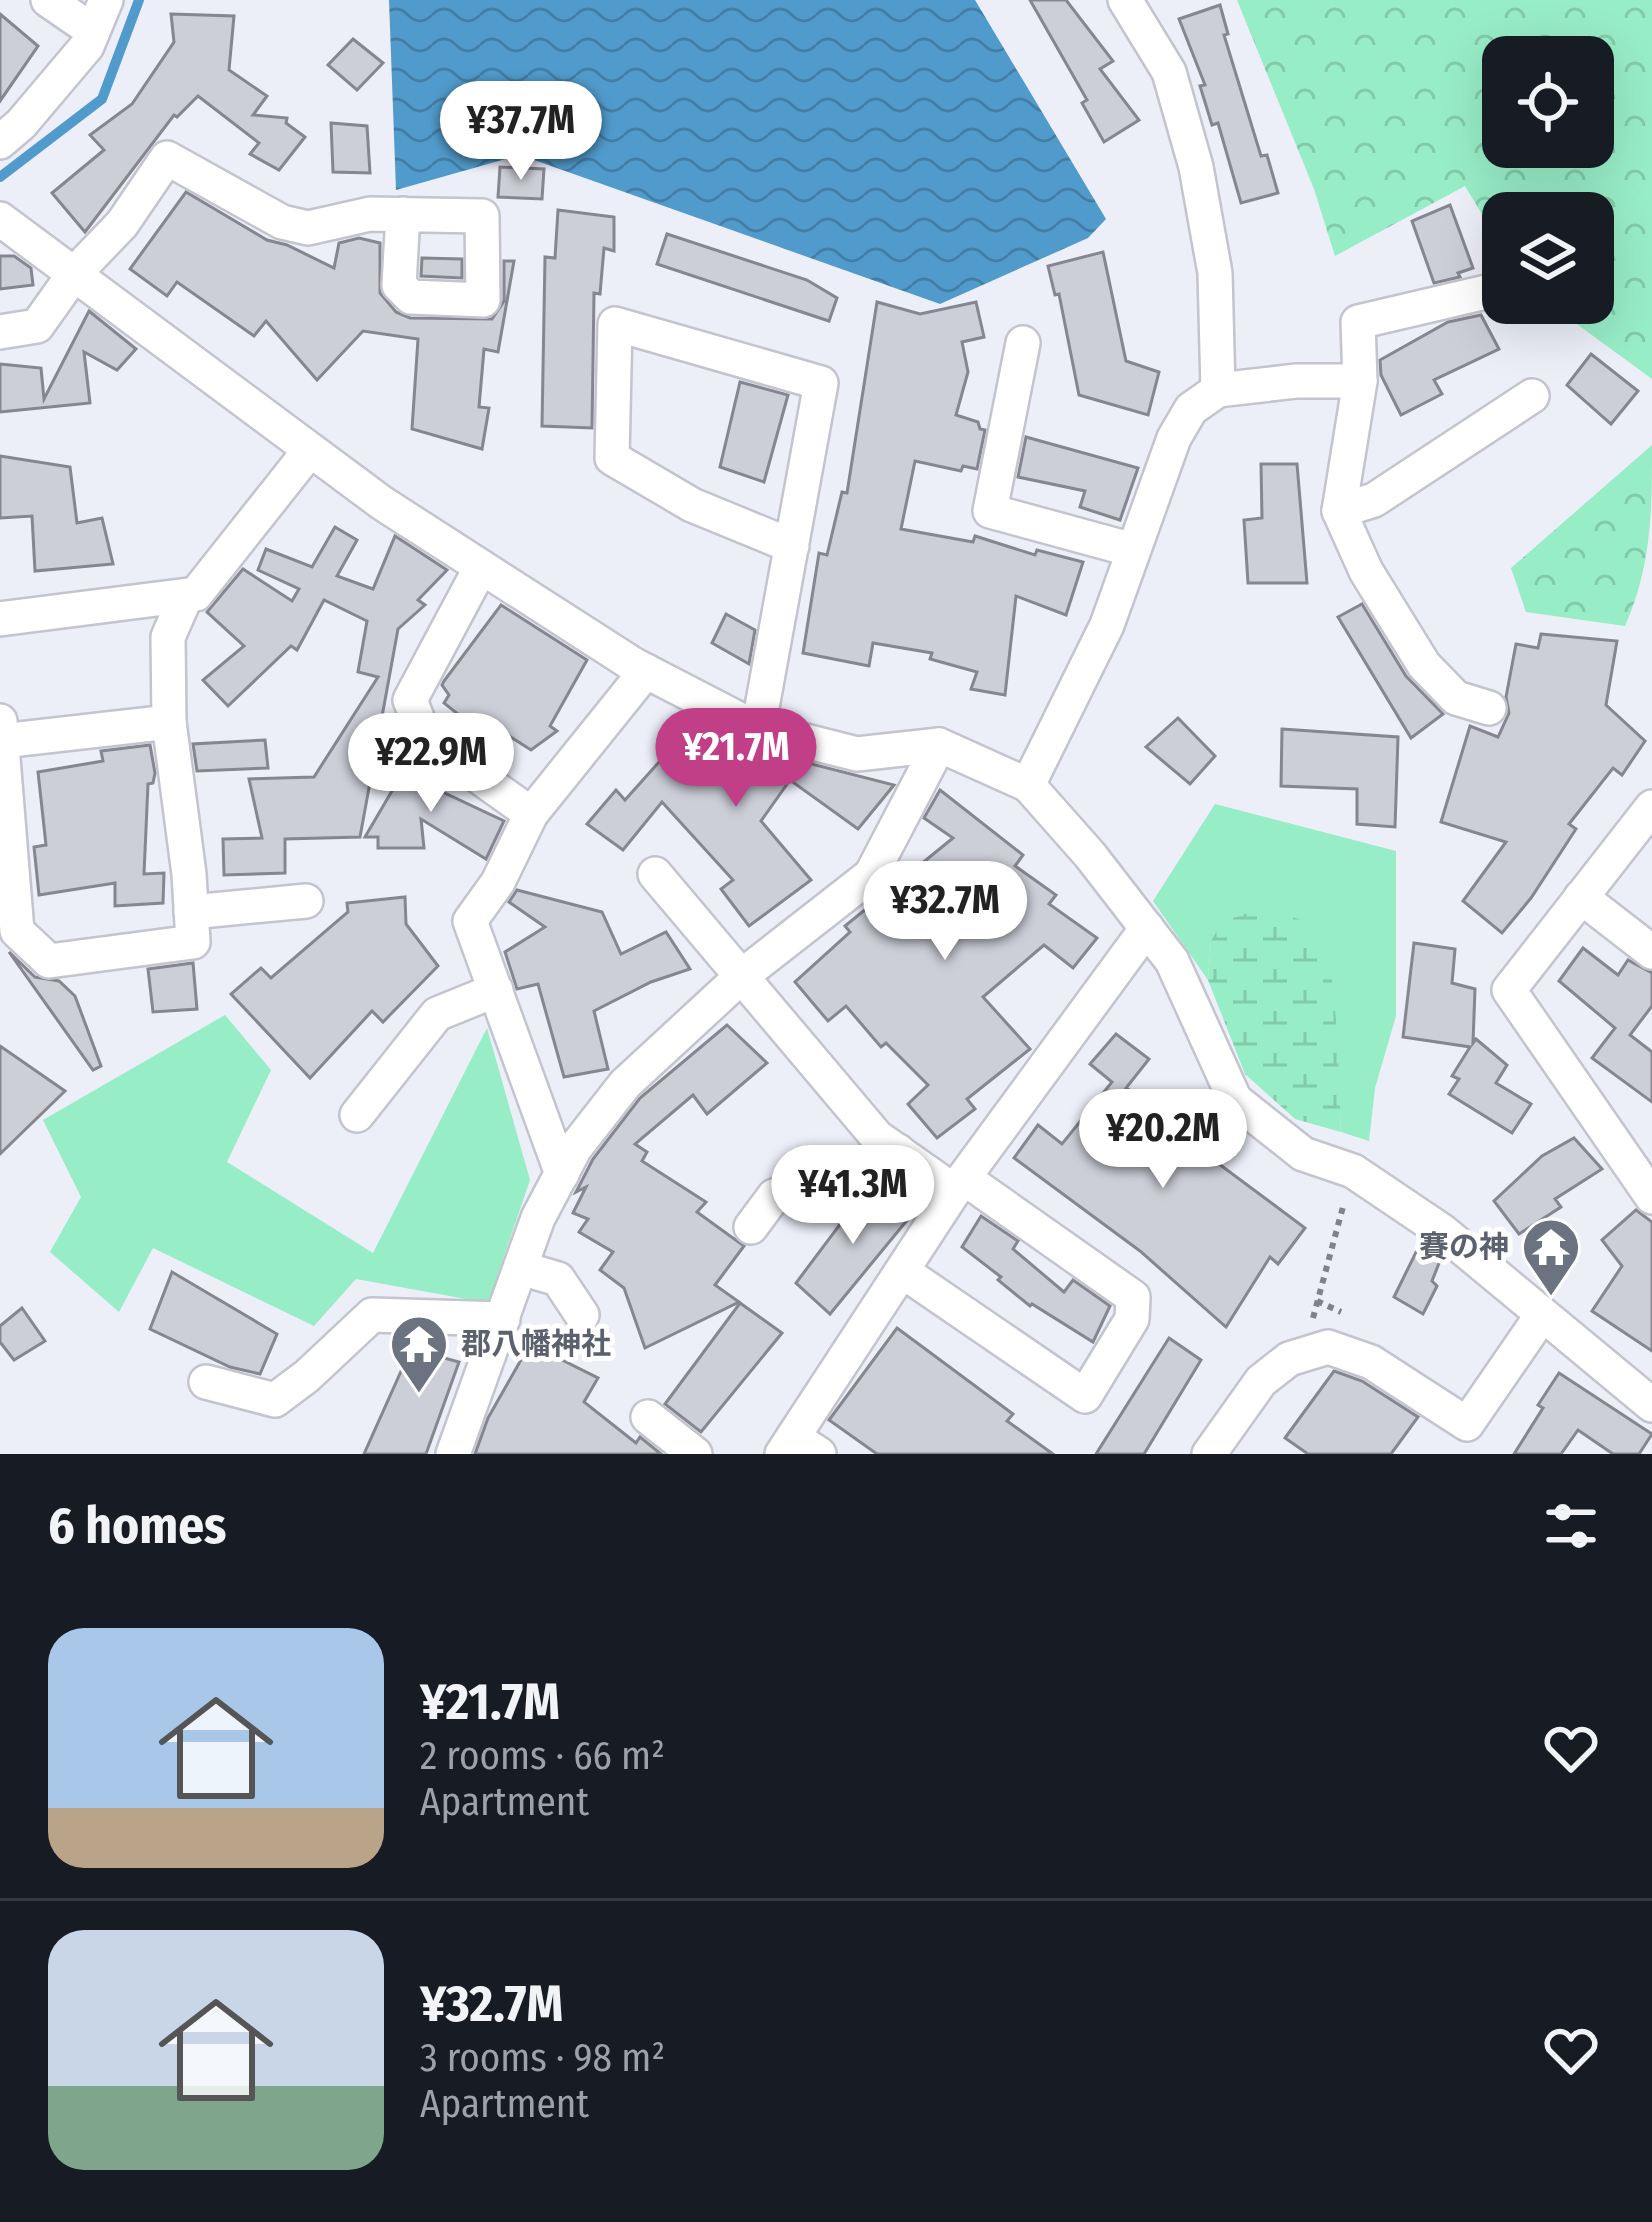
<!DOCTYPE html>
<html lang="en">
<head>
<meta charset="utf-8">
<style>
  :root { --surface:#171b24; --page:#242831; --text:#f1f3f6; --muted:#9ea1a6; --line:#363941; --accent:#c13f87 }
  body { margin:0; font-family:"Fira Sans Condensed","Noto Sans JP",sans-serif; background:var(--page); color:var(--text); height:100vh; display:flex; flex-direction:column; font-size:45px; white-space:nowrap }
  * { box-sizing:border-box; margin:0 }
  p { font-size:39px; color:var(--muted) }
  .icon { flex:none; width:66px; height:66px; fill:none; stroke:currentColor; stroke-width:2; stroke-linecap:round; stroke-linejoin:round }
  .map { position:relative; height:1454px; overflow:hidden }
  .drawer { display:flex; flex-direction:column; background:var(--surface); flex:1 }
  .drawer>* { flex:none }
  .buttons { position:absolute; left:1482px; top:36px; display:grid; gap:24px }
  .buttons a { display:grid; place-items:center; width:132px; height:132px; border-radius:24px; background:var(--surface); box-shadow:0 12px 48px #0002; font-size:60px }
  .price { position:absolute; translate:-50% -102px; padding:0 27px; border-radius:42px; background:#fff; color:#222; font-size:39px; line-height:78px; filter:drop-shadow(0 3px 6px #0008) }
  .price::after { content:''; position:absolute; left:50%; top:72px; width:36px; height:27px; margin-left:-18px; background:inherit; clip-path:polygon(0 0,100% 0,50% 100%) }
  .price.selected { background:var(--accent); color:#fff }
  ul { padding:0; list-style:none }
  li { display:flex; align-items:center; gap:36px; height:300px; padding:0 48px }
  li+li { border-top:3px solid var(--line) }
  li span { display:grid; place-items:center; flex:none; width:336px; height:240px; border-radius:36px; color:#555 }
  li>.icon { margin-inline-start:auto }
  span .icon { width:144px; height:144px; fill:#fffc; stroke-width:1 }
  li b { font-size:51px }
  h2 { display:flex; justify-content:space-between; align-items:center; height:144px; padding:0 48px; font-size:51px }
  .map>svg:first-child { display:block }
  .green { fill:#97edc6 }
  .forest { fill:url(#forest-crowns); fill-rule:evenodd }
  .wetland { fill:url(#wetland-marsh) }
  .water { fill:url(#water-waves) }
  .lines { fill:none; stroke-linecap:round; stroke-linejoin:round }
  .stream { stroke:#519bcc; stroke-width:10 }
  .building { fill:#ccced8; stroke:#85868f; stroke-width:3 }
  .street-casing { stroke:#c3c4ce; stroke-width:38 }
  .path { stroke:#818288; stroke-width:6; stroke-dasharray:6 6; stroke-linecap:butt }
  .street { stroke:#fff; stroke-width:33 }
  .labels { text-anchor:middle; stroke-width:10; stroke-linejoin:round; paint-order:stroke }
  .worship-label { font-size:30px; font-weight:bold; fill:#5b616d; stroke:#fff; text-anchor:end }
</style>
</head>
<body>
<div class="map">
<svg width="1652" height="1454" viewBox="0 0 1652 1454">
  <defs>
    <pattern id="forest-crowns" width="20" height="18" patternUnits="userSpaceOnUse" patternTransform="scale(3)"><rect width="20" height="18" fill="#97edc6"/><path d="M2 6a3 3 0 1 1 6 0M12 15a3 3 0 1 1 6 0" fill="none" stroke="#82cbaa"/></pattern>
    <pattern id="wetland-marsh" width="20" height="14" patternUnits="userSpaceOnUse" patternTransform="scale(3)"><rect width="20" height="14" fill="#97edc6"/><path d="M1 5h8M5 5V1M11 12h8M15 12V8" fill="none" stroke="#82cbaa"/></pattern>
    <pattern id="water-waves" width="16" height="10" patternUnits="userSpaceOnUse" patternTransform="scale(3)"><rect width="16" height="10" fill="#519bcc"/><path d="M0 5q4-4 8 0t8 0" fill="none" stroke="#437ea6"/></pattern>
  </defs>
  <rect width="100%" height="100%" fill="#eceef8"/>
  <g class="green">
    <path d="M 1215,804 L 1396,851 L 1396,1016 L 1375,1088 L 1369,1141 L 1341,1132 L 1333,991 L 1211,941 L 1208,980 L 1153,901 Z"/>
    <path d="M 225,1015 L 271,1070 L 227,1162 L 373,1253 L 487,1028 L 530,1180 L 488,1303 L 356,1279 L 314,1326 L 153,1248 L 119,1312 L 50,1252 L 81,1197 L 43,1120 Z"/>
  </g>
  <g class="forest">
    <path d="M 1237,0 L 1652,0 L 1652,379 L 1548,303 L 1593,303 L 1593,213 L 1503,213 L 1503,249 L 1465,186 L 1335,256 L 1314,189 ZM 1503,57 L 1593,57 L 1593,147 L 1503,147 Z"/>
    <path d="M 1652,445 C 1652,510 1652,564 1625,626 L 1526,612 L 1511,568 Z"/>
  </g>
  <path class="wetland" d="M 1253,911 C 1275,914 1307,914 1321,936 C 1338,965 1339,1092 1341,1132 L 1295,1119 L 1245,1074 L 1208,980 L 1211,941 L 1222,922 Z"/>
  <path class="water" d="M 389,0 L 975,0 L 1106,219 L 1088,238 L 940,304 L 520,155 L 396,190 Z"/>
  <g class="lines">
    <path class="stream" d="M 0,177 L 102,99 L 139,0"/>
  </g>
  <g class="building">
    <path d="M 1030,0 L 1066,0 L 1113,61 L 1100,69 L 1139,120 L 1104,142 L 1082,103 L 1087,100 Z"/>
    <path d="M 1220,5 L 1228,34 L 1224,35 L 1261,156 L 1267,155 L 1278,193 L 1241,203 L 1218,123 L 1212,125 L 1200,86 L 1205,85 L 1179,19 Z"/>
    <path d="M 0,14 L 38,46 L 0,101 Z"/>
    <path d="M 171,14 L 234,16 L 229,70 L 267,96 L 253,115 L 287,118 L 286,123 L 305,137 L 279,170 L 250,154 L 259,143 L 198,96 L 177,117 L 174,115 L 85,232 L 52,193 L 104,150 L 90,135 L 132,104 L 174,42 Z"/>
    <path d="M 353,39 L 383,63 L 357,90 L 328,65 Z"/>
    <path d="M 331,123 L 367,126 L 370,173 L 333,172 Z"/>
    <path d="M 500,167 L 544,169 L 542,199 L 498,197 Z"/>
    <path d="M 186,192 L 267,240 L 287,245 L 334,268 L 339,243 L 359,238 L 380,243 L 380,293 L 396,312 L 410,318 L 492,319 L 504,301 L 504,261 L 514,261 L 498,352 L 484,349 L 479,407 L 489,408 L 482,449 L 412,429 L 418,339 L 363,331 L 317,380 L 266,321 L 254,336 L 177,282 L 167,296 L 130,269 Z"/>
    <path d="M 1450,205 L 1473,268 L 1458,273 L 1460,277 L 1434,283 L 1412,221 Z"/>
    <path d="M 558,210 L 614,217 L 614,251 L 604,248 L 600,294 L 594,293 L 592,428 L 542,426 L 545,257 L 555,258 Z"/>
    <path d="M 667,234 L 807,280 L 837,298 L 829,321 L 657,264 Z"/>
    <path d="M 1103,252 L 1126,361 L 1159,372 L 1148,415 L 1079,395 L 1059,294 L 1055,295 L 1048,266 Z"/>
    <path d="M 0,256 L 14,256 L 31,268 L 33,285 L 0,289 Z"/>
    <path d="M 422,258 L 462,259 L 462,278 L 421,276 Z"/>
    <path d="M 877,302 L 920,314 L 976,302 L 984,337 L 962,342 L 968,372 L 956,415 L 978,422 L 980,429 L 985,430 L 977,469 L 963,466 L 961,471 L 915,461 L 901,529 L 973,542 L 975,536 L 1035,555 L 1037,550 L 1083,562 L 1066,615 L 1016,596 L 1005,695 L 971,689 L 977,672 L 930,659 L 932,653 L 873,643 L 869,666 L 803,653 L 819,553 L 827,555 L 842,492 L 847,493 Z"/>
    <path d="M 89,311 L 136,349 L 117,370 L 84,352 L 90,403 L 0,412 L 0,364 L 41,368 L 44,399 Z"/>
    <path d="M 1481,315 L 1499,349 L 1434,380 L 1442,394 L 1401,415 L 1381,375 L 1380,360 L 1448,322 Z"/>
    <path d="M 1591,354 L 1638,391 L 1611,424 L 1567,385 Z"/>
    <path d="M 740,382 L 788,395 L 764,482 L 720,467 Z"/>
    <path d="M 1026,437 L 1138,468 L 1120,520 L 1080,507 L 1085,491 L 1018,477 Z"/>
    <path d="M 0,456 L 70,467 L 77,523 L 102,518 L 113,564 L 35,571 L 32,516 L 0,518 Z"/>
    <path d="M 1261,464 L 1297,464 L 1307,583 L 1248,583 L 1244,520 L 1262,518 Z"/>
    <path d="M 335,527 L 357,540 L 337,576 L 373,589 L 395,536 L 447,570 L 418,600 L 425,605 L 398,629 L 360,837 L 285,839 L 285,873 L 224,875 L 223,839 L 262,838 L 249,779 L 314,777 L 378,677 L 358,672 L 367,621 L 324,600 L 297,650 L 291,646 L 228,706 L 203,680 L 244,646 L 207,612 L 243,569 L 292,601 L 299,589 L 258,570 L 266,549 L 312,567 Z"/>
    <path d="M 1362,604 L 1406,676 L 1443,714 L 1411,738 L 1338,617 Z"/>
    <path d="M 501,605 L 587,660 L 550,726 L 557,731 L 531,750 L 492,725 L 484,735 L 444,703 L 449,695 L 442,685 L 444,681 Z"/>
    <path d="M 726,614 L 755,630 L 749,664 L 712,643 Z"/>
    <path d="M 1541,634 L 1617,641 L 1606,705 L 1645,741 L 1622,775 L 1613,768 L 1569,824 L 1576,829 L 1531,898 L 1502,933 L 1463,901 L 1506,842 L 1441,822 L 1470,726 L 1498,737 L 1509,713 L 1506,697 L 1516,644 L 1538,648 Z"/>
    <path d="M 1178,718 L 1215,756 L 1190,784 L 1146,747 Z"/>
    <path d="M 681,727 L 724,735 L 753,749 L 894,785 L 858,829 L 790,780 L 761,821 L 811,880 L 749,926 L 721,889 L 733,880 L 662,802 L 623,850 L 587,824 L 616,790 L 625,800 L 659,762 Z"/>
    <path d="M 1282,729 L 1398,737 L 1395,827 L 1357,824 L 1357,789 L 1281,786 Z"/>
    <path d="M 265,740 L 268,768 L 197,771 L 193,744 Z"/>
    <path d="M 150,745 L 155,773 L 153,783 L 148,784 L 144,874 L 164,873 L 163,903 L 115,906 L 115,883 L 39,895 L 34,847 L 46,845 L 38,772 L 103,761 L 101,751 Z"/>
    <path d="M 413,755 L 437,772 L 430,786 L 504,821 L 486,859 L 421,819 L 424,848 L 378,848 L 378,837 L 365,837 Z"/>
    <path d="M 940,790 L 1023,855 L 1015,866 L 1056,895 L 1049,904 L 1097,938 L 1073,968 L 1044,945 L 983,997 L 1030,1049 L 967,1099 L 975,1109 L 937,1138 L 908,1104 L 928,1085 L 886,1043 L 881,1047 L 846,1006 L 828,1021 L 795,982 L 850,932 L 845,926 L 953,838 L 924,818 Z"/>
    <path d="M 517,890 L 602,912 L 621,954 L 666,932 L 690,969 L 651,982 L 594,1011 L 608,1069 L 564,1077 L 538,984 L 517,989 L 505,952 L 545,927 L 509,902 Z"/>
    <path d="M 405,897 L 406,924 L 438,966 L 383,1022 L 372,1011 L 310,1078 L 231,994 L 261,968 L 271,978 L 348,912 L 347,903 Z"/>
    <path d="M 1414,943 L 1455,949 L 1452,983 L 1475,989 L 1473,1043 L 1476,1039 L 1507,1065 L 1496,1083 L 1531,1104 L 1512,1133 L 1449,1094 L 1459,1079 L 1452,1076 L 1470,1047 L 1403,1037 Z"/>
    <path d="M 1583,948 L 1618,975 L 1628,960 L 1652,973 L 1652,1006 L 1630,1035 L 1652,1052 L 1652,1102 L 1592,1058 L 1615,1028 L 1559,981 Z"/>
    <path d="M 9,952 L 35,977 L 59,981 L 75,996 L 101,1066 L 93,1070 Z"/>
    <path d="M 193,963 L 197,1009 L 153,1012 L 148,969 Z"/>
    <path d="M 727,1025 L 767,1063 L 707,1114 L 693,1095 L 635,1144 L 647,1152 L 642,1161 L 706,1202 L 697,1212 L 744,1246 L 715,1285 L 739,1302 L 645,1348 L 624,1288 L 600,1270 L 613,1252 L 579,1232 L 588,1219 L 573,1213 L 586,1187 L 576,1192 L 593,1159 L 640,1098 Z"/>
    <path d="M 1116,1034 L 1149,1059 L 1126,1088 L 1197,1131 L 1188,1141 L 1305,1228 L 1278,1264 L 1270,1257 L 1226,1327 L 1140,1251 L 1014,1158 L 1038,1125 L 1062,1144 L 1112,1082 L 1090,1064 Z"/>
    <path d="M 0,1046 L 65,1091 L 0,1154 Z"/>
    <path d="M 1574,1138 L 1602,1169 L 1555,1199 L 1561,1207 L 1519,1234 L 1494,1201 L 1542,1156 Z"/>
    <path d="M 871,1183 L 913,1213 L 830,1314 L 796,1283 Z"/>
    <path d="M 1636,1210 L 1652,1222 L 1652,1351 L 1592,1311 L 1622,1266 L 1602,1240 Z"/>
    <path d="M 981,1216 L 1018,1241 L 1013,1249 L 1064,1292 L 1073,1280 L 1110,1306 L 1093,1342 L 1032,1304 L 1030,1306 L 998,1280 L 1001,1277 L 962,1247 Z"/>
    <path d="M 1421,1242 L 1441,1258 L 1432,1281 L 1437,1286 L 1423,1314 L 1394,1297 Z"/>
    <path d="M 172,1272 L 277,1334 L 260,1374 L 230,1367 L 150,1329 Z"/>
    <path d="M 740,1303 L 782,1333 L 701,1432 L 665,1404 Z"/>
    <path d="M 22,1308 L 45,1341 L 14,1360 L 0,1342 L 0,1326 Z"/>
    <path d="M 897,1328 L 1013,1414 L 1007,1421 L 1053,1454 L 877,1454 L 829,1420 Z"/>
    <path d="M 1169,1338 L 1201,1360 L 1144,1454 L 1096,1454 Z"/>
    <path d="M 530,1344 L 598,1378 L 584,1402 L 636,1443 L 640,1437 L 661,1454 L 475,1454 L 488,1418 Z"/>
    <path d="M 411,1349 L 459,1362 L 426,1454 L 364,1454 Z"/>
    <path d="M 1334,1371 L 1362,1381 L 1418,1417 L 1391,1454 L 1308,1454 L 1285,1438 Z"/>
    <path d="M 1559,1373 L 1652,1434 L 1639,1454 L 1613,1454 L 1578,1430 L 1561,1454 L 1514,1454 L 1543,1408 L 1538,1405 Z"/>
  </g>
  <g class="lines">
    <g class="street-casing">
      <g id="street">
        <path d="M 48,0 L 93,31"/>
        <path d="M 1125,0 L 1169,72 L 1196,167 L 1215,273 L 1218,390"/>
        <path d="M 0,142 L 21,124 L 87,46 L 106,0"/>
        <path d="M 0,219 L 382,503 L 634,665 L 758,729 L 857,754 L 939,745 L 1028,785 L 1090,855 L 1172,961 L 1235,1100 L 1303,1154 L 1353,1171 L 1442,1231 L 1652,1405"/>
        <path d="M 0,332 L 37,326 L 74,274 L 122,224 L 167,158 L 282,222 L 308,228 L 370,214 L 482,216 L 483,300 L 411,297 L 399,285 L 403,214"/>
        <path d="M 1023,343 L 990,511 L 1133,550"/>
        <path d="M 1339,511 L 1374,500 L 1532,396"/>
        <path d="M 481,567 L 410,700 L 425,738 L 531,814"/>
        <path d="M 0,619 L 196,594 L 310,450"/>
        <path d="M 1489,708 L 1456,698 L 1424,665 L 1366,571 L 1339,511 L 1360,381 L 1358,322 L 1499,289"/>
        <path d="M 0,721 L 17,931 L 49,961 L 193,942 L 189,874 L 169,722 L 168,637 L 186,596"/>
        <path d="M 758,729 L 821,383 L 615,324 L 612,458 L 692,505 L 792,546"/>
        <path d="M 2,741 L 169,722"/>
        <path d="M 1028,785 L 1107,625 L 1174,438 L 1191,409 L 1218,390 L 1296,381 L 1360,381"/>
        <path d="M 1652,807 L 1509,990 L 1652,1197"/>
        <path d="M 655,874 L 877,1137 L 954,1191"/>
        <path d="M 1581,897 L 1652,952"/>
        <path d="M 191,912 L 306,901"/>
        <path d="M 357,1115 L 437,1014 L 496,990"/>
        <path d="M 562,1174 L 470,921 L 498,882 L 531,814 L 646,671"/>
        <path d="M 751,1227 L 774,1196 L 898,1151"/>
        <path d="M 521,1268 L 558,1279 L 582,1315"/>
        <path d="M 902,1271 L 1085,1396 L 1132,1319 L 1133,1297 L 964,1178"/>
        <path d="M 206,1382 L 275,1400 L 307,1376 L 372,1315 L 503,1319"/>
        <path d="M 648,1417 L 695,1454"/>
        <path d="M 793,1437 L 819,1454"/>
        <path d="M 453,1454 L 538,1218 L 575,1148 L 625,1084 L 743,975 L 871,875 L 939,745"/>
        <path d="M 782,1454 L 954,1191 L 1147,928"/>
        <path d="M 1209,1454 L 1261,1381 L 1289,1359 L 1328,1347 L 1371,1362 L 1467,1424 L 1542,1315"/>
      </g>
    </g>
    <g class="path">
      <path d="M 1317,1301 L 1341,1312"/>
      <path d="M 1313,1318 L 1344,1203"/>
    </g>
    <use href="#street" class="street"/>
  </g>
  <defs>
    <g id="temple-pin" transform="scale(3)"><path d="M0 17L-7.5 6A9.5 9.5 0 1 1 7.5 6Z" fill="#6b7280" stroke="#fff"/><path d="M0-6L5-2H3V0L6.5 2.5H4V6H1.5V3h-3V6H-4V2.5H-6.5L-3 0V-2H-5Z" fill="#fff"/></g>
  </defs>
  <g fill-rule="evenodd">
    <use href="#temple-pin" x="1551" y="1247"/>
    <use href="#temple-pin" x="419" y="1344"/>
  </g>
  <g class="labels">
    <g class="worship-label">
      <text x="1509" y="1257">賽の神</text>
      <text x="461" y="1354" text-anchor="start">郡八幡神社</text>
    </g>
  </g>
</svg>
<div class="buttons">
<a><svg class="icon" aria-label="locate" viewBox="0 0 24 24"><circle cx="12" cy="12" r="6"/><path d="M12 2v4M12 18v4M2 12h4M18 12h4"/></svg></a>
<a><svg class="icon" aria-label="layers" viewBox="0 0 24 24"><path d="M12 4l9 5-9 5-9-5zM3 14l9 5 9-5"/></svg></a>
</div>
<b class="price" style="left:521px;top:183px">¥37.7M</b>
<b class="price selected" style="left:736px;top:810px">¥21.7M</b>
<b class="price" style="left:431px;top:815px">¥22.9M</b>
<b class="price" style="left:945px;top:963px">¥32.7M</b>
<b class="price" style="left:1163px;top:1191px">¥20.2M</b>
<b class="price" style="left:853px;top:1247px">¥41.3M</b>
</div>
<section class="drawer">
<h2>6 homes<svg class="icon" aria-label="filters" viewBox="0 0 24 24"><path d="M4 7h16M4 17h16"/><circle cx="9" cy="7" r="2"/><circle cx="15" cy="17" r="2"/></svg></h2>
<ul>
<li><span style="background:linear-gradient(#a9c7e8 75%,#b9a48a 0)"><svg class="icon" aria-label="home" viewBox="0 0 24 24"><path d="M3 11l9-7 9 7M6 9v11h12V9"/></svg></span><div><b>¥21.7M</b><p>2 rooms · 66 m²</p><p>Apartment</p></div><svg class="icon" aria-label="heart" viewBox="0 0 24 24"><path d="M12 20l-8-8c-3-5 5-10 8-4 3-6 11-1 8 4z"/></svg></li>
<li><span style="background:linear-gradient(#c9d6e8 65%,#7fa58c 0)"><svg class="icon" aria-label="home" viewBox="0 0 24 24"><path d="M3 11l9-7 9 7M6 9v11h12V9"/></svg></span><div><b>¥32.7M</b><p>3 rooms · 98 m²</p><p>Apartment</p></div><svg class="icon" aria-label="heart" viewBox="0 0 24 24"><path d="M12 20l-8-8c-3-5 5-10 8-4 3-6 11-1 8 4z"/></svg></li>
</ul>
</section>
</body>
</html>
